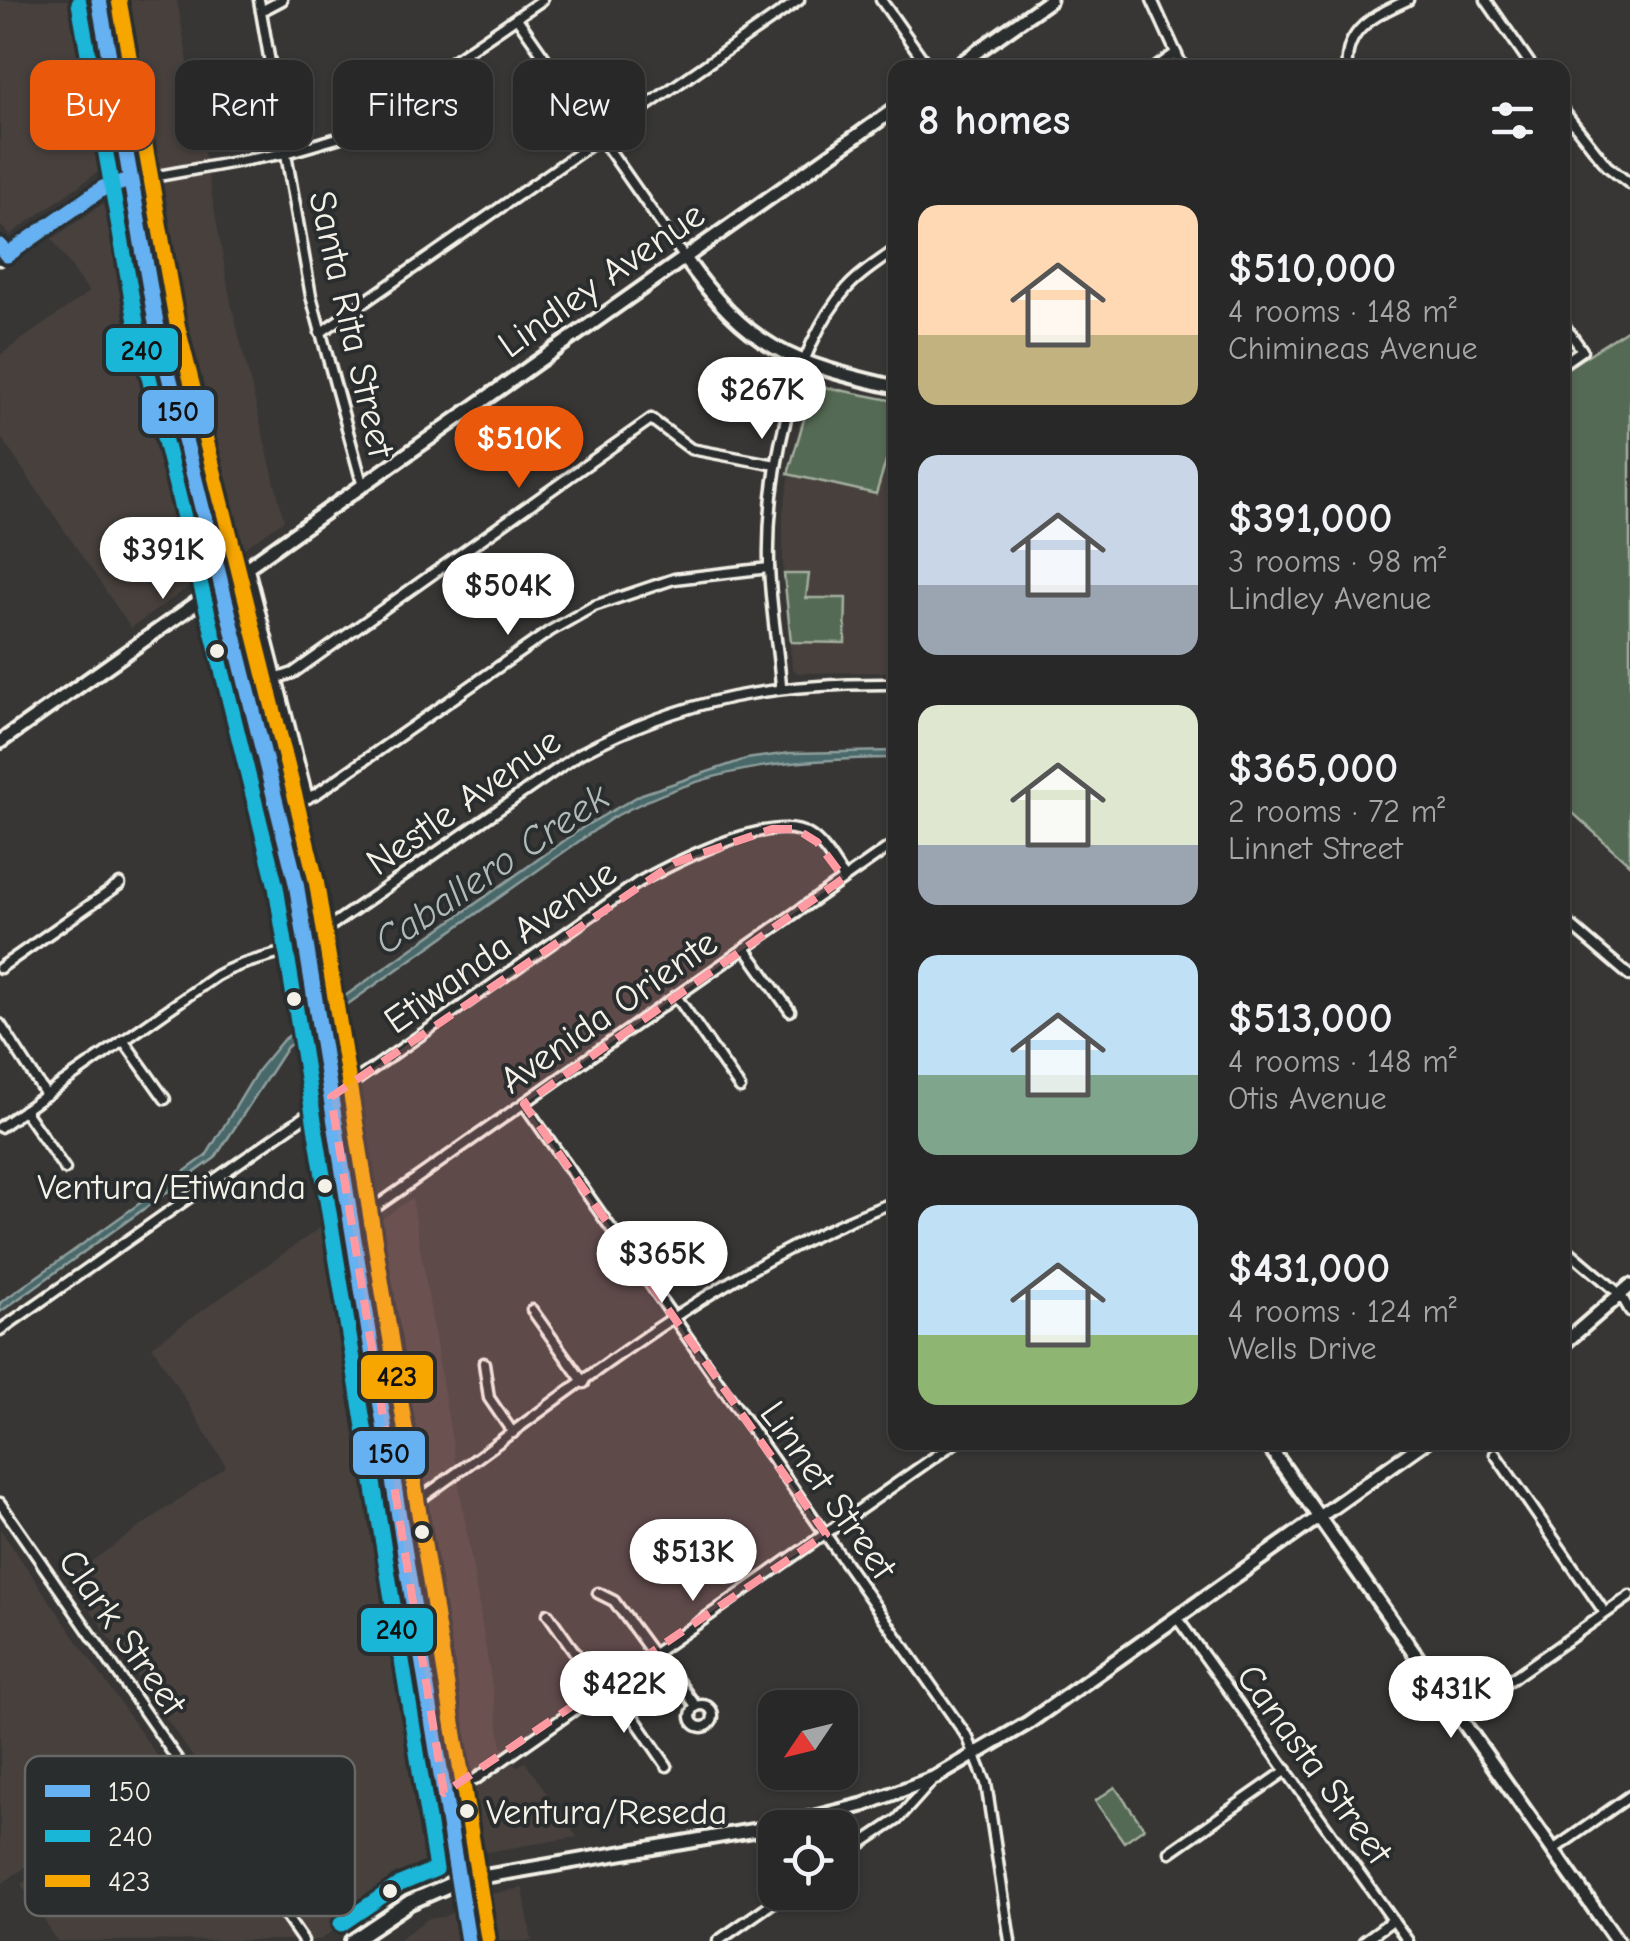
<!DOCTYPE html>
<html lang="en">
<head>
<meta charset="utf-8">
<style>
  :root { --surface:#292828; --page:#353434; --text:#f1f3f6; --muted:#a5a6a8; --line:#454445; --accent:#ea580c }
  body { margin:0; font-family:"Comic Neue",sans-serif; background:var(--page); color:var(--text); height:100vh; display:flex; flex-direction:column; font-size:38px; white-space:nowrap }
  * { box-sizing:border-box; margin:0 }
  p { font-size:32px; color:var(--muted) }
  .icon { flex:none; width:55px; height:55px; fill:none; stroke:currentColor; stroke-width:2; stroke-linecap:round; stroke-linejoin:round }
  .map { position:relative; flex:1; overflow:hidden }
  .panel { position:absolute; left:888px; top:60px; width:682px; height:1390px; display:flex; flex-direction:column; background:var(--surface); border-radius:20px; box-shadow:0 2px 8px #0004,0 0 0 2px var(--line) }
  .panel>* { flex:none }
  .banner { position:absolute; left:30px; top:60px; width:708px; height:90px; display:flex; gap:20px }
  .needle { width:65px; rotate:235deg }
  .controls { position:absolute; left:758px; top:1690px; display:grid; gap:20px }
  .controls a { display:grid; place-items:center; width:100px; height:100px; border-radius:20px; background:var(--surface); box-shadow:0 2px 8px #0004,0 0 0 2px var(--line); font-size:50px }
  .price { position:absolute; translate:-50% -85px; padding:0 22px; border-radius:35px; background:#fff; color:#222; font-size:32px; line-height:65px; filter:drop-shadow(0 2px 5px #0008) }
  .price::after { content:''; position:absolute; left:50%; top:60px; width:30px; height:22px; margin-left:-15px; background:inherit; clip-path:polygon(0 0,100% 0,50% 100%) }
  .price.on { background:var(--accent); color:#fff }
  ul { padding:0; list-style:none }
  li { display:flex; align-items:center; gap:30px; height:250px; padding:0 30px }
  li span { display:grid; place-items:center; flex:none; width:280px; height:200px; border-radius:20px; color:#555 }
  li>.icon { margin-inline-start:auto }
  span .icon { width:120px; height:120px; fill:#fffc; stroke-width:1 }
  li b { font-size:42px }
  h2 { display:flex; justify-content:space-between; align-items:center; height:120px; padding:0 30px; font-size:42px }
  .pill { padding:0 35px; border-radius:20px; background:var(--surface); box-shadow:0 2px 8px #0004,0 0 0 2px var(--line); font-size:35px; line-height:90px }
  .pill.on { background:var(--accent); color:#fff }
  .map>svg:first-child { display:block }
  .built { fill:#46413d }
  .green { fill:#556a55; stroke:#a4ae9e; stroke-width:2.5 }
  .water { fill:#4a686b; stroke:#8e9f9d; stroke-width:2.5 }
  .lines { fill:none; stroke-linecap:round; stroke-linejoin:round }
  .street-casing { stroke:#f4f1e8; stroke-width:15 }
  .secondary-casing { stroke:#f4f1e8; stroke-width:19 }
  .primary-casing { stroke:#f4f1e8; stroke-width:20 }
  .street { stroke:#2a2d2e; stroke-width:8 }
  .secondary { stroke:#2a2d2e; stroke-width:11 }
  .primary { stroke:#2a2d2e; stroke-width:12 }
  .bus-1-casing { stroke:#2a2d2e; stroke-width:22 }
  .bus-2-casing { stroke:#2a2d2e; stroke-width:22 }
  .bus-3-casing { stroke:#2a2d2e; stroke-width:22 }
  .bus-1 { stroke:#66b1f2; stroke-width:15 }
  .bus-2 { stroke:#1ab6d8; stroke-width:15 }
  .bus-3 { stroke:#f7a600; stroke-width:15 }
  .marked { fill:#ff9aa2; fill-opacity:0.2; stroke:#ff9aa2; stroke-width:8; stroke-dasharray:20 12; stroke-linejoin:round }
  .bus-dot { fill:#f4f1e8; stroke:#2a2d2e; stroke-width:4 }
  .labels { text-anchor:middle; stroke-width:8; stroke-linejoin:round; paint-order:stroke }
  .bus-label { font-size:36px; fill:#f4f1e8; stroke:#2a2d2e; text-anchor:end }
  .street-label { font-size:38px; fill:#f4f1e8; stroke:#2a2d2e }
  .water-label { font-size:40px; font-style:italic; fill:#b0bab6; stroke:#2a2d2e }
  .key { fill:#2a2d2e; stroke:#676866; stroke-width:2.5 }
  .key-label { font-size:28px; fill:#f4f1e8 }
  .line-badge { stroke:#2a2d2e; stroke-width:4 }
  .pale-badge-label { font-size:28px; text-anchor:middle; font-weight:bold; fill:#111 }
</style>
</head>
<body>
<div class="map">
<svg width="1630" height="1941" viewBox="0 0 1630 1941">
  <rect width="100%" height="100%" fill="#373635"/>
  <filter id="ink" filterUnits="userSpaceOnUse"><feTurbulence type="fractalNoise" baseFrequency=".01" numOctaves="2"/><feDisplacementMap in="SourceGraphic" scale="20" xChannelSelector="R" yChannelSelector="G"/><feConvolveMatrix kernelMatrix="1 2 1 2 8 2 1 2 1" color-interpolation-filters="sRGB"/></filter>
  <g filter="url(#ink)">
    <g class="built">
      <path d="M 0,0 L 76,0 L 105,167 L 10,235 L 0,225 Z"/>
      <path d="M 120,0 L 177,0 L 231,303 L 284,520 L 242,550 L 236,548 L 181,335 L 154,164 L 150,160 Z"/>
      <path d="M 104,203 L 112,208 L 136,341 L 197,581 L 131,628 L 0,436 L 0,355 L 89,292 L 52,239 Z"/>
      <path d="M 817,384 L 895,401 L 895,672 L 798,673 L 792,668 L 783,566 L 783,512 L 799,424 Z"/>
      <path d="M 412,1198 L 502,1747 L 516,1767 L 525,1762 L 577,1837 L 433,1861 L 320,1940 L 57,1941 L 21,1884 L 197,1763 L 68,1578 L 226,1466 L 152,1346 L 328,1222 L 333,1254 Z"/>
      <path d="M 0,1529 L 166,1769 L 0,1885 Z"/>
      <path d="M 523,1888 L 532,1941 L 396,1941 L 429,1918 L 443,1917 L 485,1895 Z"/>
    </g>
    <g class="green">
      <path d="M 1630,328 L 1630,865 L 1563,804 L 1563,371 Z"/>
      <path d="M 814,385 L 895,401 L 895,431 L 876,494 L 788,474 Z"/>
      <path d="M 784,574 L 809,574 L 806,598 L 846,598 L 845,643 L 791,642 Z"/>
      <path d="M 1115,1787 L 1144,1828 L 1124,1842 L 1095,1801 Z"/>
    </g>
    <path class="water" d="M 895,751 L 895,758 C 788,759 708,766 612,818 L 287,1047 L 215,1158 L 0,1312 L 0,1303 L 206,1156 L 258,1070 L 283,1040 L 585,826 L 642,794 L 746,759 L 790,753 Z"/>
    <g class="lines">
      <g class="street-casing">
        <g id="street">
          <path d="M 259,0 L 311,296 L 362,483"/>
          <path d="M 881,0 L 929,68"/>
          <path d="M 1152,0 L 1183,68"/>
          <path d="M 1486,0 L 1533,68"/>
          <path d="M 261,11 L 282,0"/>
          <path d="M 517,18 L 684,257"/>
          <path d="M 1155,68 L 1176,53"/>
          <path d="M 1347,68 C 1344,28 1378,14 1408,0"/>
          <path d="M 1562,109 L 1607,166 L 1630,184"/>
          <path d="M 0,260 L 108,185 L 286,153 L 341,137 L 542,0"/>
          <path d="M 1562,322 L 1582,350 L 1562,364"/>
          <path d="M 320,333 L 799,0"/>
          <path d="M 248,565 L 308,798"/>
          <path d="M 278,678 L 293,673 L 651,419 L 691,449 L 776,465"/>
          <path d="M 781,686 C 778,646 770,605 769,564 C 767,481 790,352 847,288 C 860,273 879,262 895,250"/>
          <path d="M 278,808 L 316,794 L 550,631 L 594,606 L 674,579 L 769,568"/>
          <path d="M 1562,918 L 1630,976"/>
          <path d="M 745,948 L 790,1011"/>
          <path d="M 0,968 L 120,884"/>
          <path d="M 676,996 L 740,1088"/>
          <path d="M 0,1024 L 46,1095"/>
          <path d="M 123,1040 L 165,1099"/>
          <path d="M 524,1104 L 968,1738 L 986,1783 L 1010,1941"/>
          <path d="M 24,1110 L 65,1169"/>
          <path d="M 0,1127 L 216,976 C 245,959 277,958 306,943 L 579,754 C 686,697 775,683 895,684"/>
          <path d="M 351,1220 L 373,1209 L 895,843"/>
          <path d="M 1562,1245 L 1621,1295 L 1630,1311"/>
          <path d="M 532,1310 L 584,1383"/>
          <path d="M 0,1330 L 639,882 C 674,863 772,811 809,835 C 824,844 834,864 844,878"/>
          <path d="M 484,1363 L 489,1398 L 513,1433"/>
          <path d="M 1495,1454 L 1605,1613"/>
          <path d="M 0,1503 L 303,1941"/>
          <path d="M 399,1509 L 420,1499 C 571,1393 720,1265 895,1202"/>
          <path d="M 598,1593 L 614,1601 L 653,1654"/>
          <path d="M 548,1614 L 602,1691"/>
          <path d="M 1177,1618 L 1408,1941"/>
          <path d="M 669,1669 L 696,1706"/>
          <path d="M 611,1684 L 667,1766"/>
          <circle cx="702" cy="1716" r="11"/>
          <path d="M 1459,1716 L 1630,1596"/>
          <path d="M 444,1793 L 476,1779 L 956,1442"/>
          <path d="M 1553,1850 L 1630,1796"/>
          <path d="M 1170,1852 L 1287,1770"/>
          <path d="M 840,1858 L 897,1820 L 932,1781"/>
          <path d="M 718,1941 L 788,1892"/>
          <path d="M 1364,1941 L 1393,1920"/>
        </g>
      </g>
      <g class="secondary-casing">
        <g id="secondary">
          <path d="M 954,68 L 1050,0"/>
          <path d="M 684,257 C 748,348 790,363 895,387"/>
          <path d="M 0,742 L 895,109"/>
          <path d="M 1562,1345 L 1630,1286"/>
          <path d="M 1266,1442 L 1617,1941"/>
          <path d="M 458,1881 L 779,1826 L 863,1805 L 936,1777 L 1028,1723 L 1425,1442"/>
        </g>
      </g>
      <g class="primary-casing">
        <g id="primary">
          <path d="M 99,0 L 157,328 L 296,883 L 468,1941"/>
          <path d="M 352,1941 L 410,1902 L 458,1881"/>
        </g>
      </g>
      <use href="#street" class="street"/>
      <use href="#secondary" class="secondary"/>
      <use href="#primary" class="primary"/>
      <g class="bus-1-casing">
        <g id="bus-1">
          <path d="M 99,0 L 157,328 L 296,883 L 468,1941"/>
          <path d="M 0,246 L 7,255 L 103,188 L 130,180"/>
        </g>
      </g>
      <g class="bus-2-casing">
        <path id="bus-2" d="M 79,3 L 138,333 L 276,887 L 436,1869 L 400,1884 L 341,1924"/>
      </g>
      <g class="bus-3-casing">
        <path id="bus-3" d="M 119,0 L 177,324 L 316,880 L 488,1938"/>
      </g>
      <use href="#bus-1" class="bus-1"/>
      <use href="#bus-2" class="bus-2"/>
      <use href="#bus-3" class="bus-3"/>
    </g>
  </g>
  <path class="marked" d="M 772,829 L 796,829 L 817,842 L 844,878 L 524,1104 L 826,1534 L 444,1793 L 331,1097 L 674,863 Z"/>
  <g class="bus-dot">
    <circle cx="217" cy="651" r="9"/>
    <circle cx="294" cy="999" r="9"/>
    <circle cx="325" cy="1186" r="9"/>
    <circle cx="422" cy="1532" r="9"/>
    <circle cx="467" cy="1811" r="9"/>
    <circle cx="390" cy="1891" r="9"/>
  </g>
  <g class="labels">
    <g class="bus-label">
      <text x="306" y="1199">Ventura/Etiwanda</text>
      <text x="486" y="1824" text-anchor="start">Ventura/Reseda</text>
    </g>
    <g class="street-label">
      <text transform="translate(601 279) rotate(-35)" y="13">Lindley Avenue</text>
      <text transform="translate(352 324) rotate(77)" y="13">Santa Rita Street</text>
      <text transform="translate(463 801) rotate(-35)" y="13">Nestle Avenue</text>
      <text transform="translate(500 946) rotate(-35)" y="13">Etiwanda Avenue</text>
      <text transform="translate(608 1011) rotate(-35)" y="13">Avenida Oriente</text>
      <text transform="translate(829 1490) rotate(55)" y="13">Linnet Street</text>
      <text transform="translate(123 1632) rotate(55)" y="13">Clark Street</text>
      <text transform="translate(1315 1764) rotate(54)" y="13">Canasta Street</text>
    </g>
    <g class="water-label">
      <text transform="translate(491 868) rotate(-34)" y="14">Caballero Creek</text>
    </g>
  </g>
  <rect x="25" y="1756" width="330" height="160" rx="15" class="key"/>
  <rect x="45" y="1785" width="45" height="12" fill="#66b1f2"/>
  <rect x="45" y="1830" width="45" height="12" fill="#1ab6d8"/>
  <rect x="45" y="1875" width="45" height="12" fill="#f7a600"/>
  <g class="key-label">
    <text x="108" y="1801">150</text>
    <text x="108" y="1846">240</text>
    <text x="108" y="1891">423</text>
  </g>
  <g class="line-badge">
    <rect x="104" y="326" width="76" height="48" rx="10" fill="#1ab6d8"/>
    <rect x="140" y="388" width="76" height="48" rx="10" fill="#66b1f2"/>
    <rect x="359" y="1353" width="76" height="48" rx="10" fill="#f7a600"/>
    <rect x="351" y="1429" width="76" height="48" rx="10" fill="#66b1f2"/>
    <rect x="359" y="1606" width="76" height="48" rx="10" fill="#1ab6d8"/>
  </g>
  <g class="pale-badge-label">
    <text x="142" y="360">240</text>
    <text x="178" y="421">150</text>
    <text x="397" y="1386">423</text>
    <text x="389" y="1463">150</text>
    <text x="397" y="1639">240</text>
  </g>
</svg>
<div class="controls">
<a><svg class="needle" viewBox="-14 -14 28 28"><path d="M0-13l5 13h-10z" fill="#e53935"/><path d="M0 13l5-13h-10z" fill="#a5a6a8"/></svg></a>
<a><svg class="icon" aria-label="locate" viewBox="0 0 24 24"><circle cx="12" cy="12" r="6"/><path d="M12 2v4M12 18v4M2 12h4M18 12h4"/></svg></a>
</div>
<b class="price" style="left:762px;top:442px">$267K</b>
<b class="price on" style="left:519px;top:491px">$510K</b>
<b class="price" style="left:163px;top:602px">$391K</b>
<b class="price" style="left:508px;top:638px">$504K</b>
<b class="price" style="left:662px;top:1306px">$365K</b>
<b class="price" style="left:693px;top:1604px">$513K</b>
<b class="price" style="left:624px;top:1736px">$422K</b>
<b class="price" style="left:1451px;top:1741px">$431K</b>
<div class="banner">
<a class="pill on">Buy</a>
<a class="pill">Rent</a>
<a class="pill">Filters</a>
<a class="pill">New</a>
</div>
<section class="panel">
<h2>8 homes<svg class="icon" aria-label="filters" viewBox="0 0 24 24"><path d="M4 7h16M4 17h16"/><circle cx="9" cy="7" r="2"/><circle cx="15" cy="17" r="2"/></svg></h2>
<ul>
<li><span style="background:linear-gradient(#ffd9b3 65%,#c2b280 0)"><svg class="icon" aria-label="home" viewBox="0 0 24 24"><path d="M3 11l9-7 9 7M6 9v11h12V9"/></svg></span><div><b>$510,000</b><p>4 rooms · 148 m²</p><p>Chimineas Avenue</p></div></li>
<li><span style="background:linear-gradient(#c9d6e8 65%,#9aa5b1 0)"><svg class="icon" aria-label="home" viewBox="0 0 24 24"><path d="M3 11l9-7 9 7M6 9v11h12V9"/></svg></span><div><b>$391,000</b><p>3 rooms · 98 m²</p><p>Lindley Avenue</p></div></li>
<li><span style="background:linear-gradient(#dfe7d0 70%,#9aa5b1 0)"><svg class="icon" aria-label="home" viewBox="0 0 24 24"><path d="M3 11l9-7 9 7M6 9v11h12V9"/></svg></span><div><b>$365,000</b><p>2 rooms · 72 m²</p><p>Linnet Street</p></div></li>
<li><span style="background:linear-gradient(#bfe0f5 60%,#7fa58c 0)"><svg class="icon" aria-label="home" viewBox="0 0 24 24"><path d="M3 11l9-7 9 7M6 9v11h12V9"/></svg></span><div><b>$513,000</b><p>4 rooms · 148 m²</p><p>Otis Avenue</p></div></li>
<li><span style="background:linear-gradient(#bfe0f5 65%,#8fb573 0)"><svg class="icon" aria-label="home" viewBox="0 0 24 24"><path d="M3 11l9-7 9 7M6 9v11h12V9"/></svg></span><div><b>$431,000</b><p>4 rooms · 124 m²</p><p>Wells Drive</p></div></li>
</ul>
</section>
</div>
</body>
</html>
